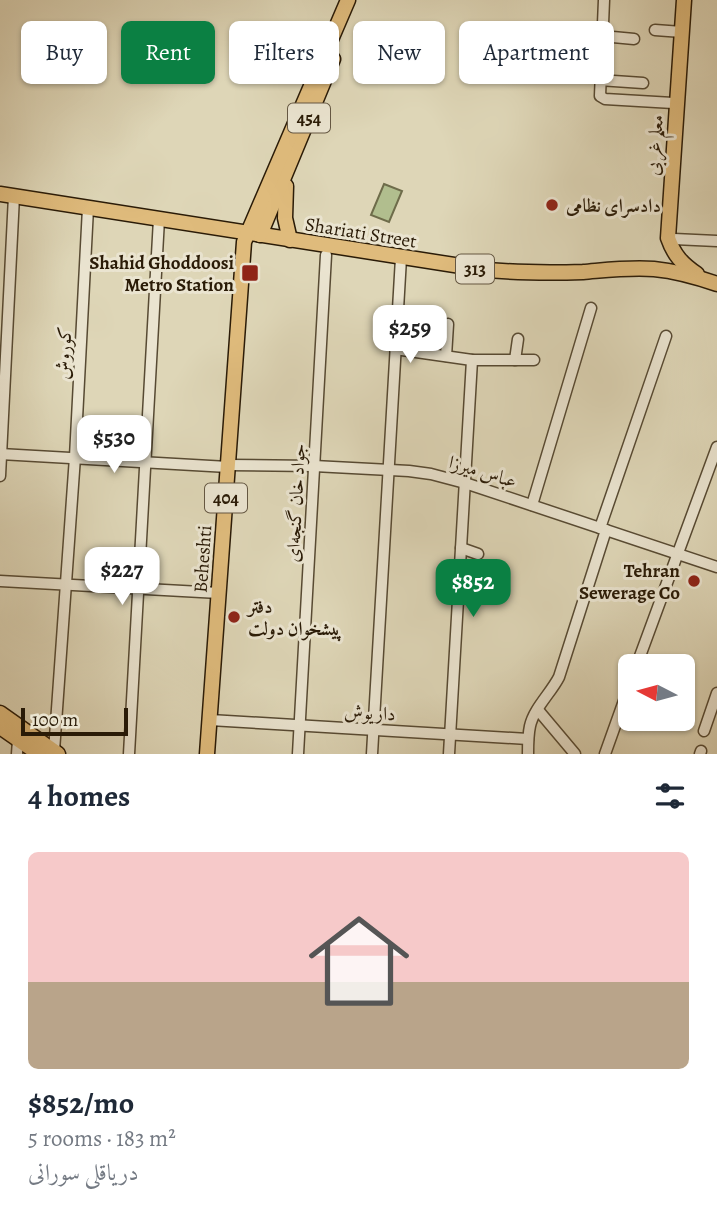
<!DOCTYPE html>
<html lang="en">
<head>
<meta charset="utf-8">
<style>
  :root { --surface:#fff; --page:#f6f6f7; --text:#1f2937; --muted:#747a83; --line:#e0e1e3; --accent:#0b8043 }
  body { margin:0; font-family:Alegreya,Amiri,serif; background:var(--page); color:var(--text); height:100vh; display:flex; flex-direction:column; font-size:26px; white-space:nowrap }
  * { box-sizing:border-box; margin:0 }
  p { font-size:23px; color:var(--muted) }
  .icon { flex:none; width:38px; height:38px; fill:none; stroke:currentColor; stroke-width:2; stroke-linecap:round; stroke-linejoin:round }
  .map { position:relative; height:754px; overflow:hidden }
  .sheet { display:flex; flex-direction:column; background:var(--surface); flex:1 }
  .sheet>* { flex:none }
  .top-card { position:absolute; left:21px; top:21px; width:676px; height:63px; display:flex; gap:14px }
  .needle { width:46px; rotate:276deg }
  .tools { position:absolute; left:618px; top:654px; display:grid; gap:14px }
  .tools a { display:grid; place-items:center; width:77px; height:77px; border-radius:10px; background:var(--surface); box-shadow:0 2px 5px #0004; font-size:35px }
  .scale { position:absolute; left:21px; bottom:18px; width:107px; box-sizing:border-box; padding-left:7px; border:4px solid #2a1b07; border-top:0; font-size:19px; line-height:24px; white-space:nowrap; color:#2a1b07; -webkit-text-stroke:5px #eae4d0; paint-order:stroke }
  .price { position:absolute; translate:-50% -60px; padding:0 16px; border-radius:14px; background:#fff; color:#222; font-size:23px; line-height:46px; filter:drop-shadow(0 2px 4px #0008) }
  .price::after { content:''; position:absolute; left:50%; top:42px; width:21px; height:16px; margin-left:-10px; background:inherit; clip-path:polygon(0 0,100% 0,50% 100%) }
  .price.active { background:var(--accent); color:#fff }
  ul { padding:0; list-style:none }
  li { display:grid; align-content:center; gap:14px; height:371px; padding:0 28px }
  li+li { border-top:2px solid var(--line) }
  li span { display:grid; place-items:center; height:217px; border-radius:10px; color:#555 }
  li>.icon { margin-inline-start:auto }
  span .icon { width:126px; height:126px; fill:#fffc; stroke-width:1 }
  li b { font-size:30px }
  h2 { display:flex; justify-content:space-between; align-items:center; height:84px; padding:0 28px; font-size:30px }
  .chip { padding:0 24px; border-radius:10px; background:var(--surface); box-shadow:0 2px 5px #0004; font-size:24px; line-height:63px }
  .chip.active { background:var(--accent); color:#fff }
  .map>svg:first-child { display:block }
  .green { fill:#b1be8e; stroke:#6e6c4a; stroke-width:2 }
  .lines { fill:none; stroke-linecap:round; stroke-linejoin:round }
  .minor-casing { stroke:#574a33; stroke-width:13 }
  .major-casing { stroke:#2a1b07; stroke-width:17 }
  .minor { stroke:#eae4d0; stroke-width:10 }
  .major { stroke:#dfbb7c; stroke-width:14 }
  .poi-dot { fill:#8f2418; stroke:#eae4d0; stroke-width:2.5 }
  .labels { text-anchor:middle; stroke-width:6; stroke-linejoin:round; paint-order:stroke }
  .shield { fill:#eae4d0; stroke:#645743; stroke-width:2 }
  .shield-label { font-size:18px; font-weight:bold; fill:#2a1b07 }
  .street-label { font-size:19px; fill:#2a1b07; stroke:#eae4d0 }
  .poi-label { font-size:19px; font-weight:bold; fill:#2a1b07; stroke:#eae4d0; text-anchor:start }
</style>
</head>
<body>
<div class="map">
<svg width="717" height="754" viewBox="0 0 717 754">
  <rect width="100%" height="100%" fill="#ded6b7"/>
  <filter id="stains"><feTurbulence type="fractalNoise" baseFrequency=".00286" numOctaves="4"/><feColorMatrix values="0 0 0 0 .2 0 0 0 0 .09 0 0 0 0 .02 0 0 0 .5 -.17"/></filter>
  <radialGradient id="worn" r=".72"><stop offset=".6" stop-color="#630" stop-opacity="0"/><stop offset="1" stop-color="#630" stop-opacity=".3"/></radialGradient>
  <path class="green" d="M 384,184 L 402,191 L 389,222 L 371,215 Z"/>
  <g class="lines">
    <g class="minor-casing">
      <g id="minor">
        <path d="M 604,0 L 600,96 L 605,99 L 673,103"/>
        <path d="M 655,30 L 682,32"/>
        <path d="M 602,36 L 634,39"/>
        <path d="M 599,80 L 643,83"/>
        <path d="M 674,239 L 717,241"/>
        <path d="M 395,349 L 472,360 L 534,360"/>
        <path d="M 446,356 L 448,324"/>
        <path d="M 515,360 L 518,339"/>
        <path d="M 0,454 L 228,467"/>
        <path d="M 228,465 L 314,466 L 409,471 L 431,474 L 465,483 L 717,567"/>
        <path d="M 0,476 L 14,196"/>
        <path d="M 532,505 L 591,308"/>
        <path d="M 600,528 L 666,336"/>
        <path d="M 461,548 L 478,554"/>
        <path d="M 0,581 L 219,593"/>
        <path d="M 636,667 L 717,447"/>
        <path d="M 538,710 L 575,754"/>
        <path d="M 210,720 L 528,739"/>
        <path d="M 704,731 L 717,693"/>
        <path d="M 54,751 L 75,457 L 88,208"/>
        <path d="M 17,754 L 18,740"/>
        <path d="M 129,754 L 159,219"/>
        <path d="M 298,754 L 326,255"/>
        <path d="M 372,754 L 401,258"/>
        <path d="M 449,754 L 472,360"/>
        <path d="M 528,754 C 528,745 528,735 530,726 C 534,708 551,693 559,677 L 606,530"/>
        <path d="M 605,754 L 630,684"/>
        <path d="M 700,754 L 701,751"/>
      </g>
    </g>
    <g class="major-casing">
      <g id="major">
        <path d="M 684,0 L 668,238 C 674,255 682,264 697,274"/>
        <path d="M 286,186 L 285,218 L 290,240"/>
        <path d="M 0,194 L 480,269 C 514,273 549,273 583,272 C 607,270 630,267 654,269 C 675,271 697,277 717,284"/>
        <path d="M 260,235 L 333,59"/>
        <path d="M 0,713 L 58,754"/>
        <path d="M 0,727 L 39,754"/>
        <path d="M 207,754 L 244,242 L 348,0"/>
      </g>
    </g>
    <use href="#minor" class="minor"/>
    <use href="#major" class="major"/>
  </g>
  <g class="poi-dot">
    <circle cx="552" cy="205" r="7"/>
    <rect x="241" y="264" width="18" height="18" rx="3.5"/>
    <circle cx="694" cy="581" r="7"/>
    <circle cx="234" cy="617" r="7"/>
  </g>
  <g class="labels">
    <g class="shield">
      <rect x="288" y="103.5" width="42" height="29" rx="5"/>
      <rect x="456" y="254.5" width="38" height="29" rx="5"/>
      <rect x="205" y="483.5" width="42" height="29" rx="5"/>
    </g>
    <g class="shield-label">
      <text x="309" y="124">454</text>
      <text x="475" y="275">313</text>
      <text x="226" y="504">404</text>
    </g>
    <g class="street-label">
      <text transform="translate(654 145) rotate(-86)" y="7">معلم غربی</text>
      <text transform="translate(361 232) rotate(9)" y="7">Shariati Street</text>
      <text transform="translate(63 353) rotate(-87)" y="7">کوروش</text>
      <text transform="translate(483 471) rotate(17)" y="7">عباس میرزا</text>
      <text transform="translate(295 503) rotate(-87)" y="7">جواد خان گنجه‌ای</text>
      <text transform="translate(202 559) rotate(-86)" y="7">Beheshti</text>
      <text transform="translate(370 712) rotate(3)" y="7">داریوش</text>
    </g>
    <g class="poi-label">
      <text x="566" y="212">دادسرای نظامی</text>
      <text x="234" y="269" text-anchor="end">Shahid Ghoddoosi<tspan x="234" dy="22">Metro Station</tspan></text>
      <text x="680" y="577" text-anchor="end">Tehran<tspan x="680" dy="22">Sewerage Co</tspan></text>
      <text x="248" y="613">دفتر<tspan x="248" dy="22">پیشخوان دولت</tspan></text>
    </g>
  </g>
  <rect width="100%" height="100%" filter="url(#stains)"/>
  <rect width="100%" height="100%" fill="url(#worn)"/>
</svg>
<div class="tools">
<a><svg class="needle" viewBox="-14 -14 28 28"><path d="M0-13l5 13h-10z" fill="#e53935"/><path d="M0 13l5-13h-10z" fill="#747a83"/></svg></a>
</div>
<div class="scale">100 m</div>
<b class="price" style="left:410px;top:365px">$259</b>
<b class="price" style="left:114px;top:475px">$530</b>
<b class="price" style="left:122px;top:607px">$227</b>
<b class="price active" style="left:473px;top:619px">$852</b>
<div class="top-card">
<a class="chip">Buy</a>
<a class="chip active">Rent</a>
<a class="chip">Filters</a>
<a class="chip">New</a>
<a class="chip">Apartment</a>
</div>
</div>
<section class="sheet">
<h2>4 homes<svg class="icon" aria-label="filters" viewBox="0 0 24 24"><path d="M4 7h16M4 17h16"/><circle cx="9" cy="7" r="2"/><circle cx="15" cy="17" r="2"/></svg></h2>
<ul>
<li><span style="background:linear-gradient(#f6c9c9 60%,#b9a48a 0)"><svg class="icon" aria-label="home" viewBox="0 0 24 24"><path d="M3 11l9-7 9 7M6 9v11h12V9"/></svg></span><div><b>$852/mo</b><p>5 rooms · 183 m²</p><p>دریاقلی سورانی</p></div></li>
</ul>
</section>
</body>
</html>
